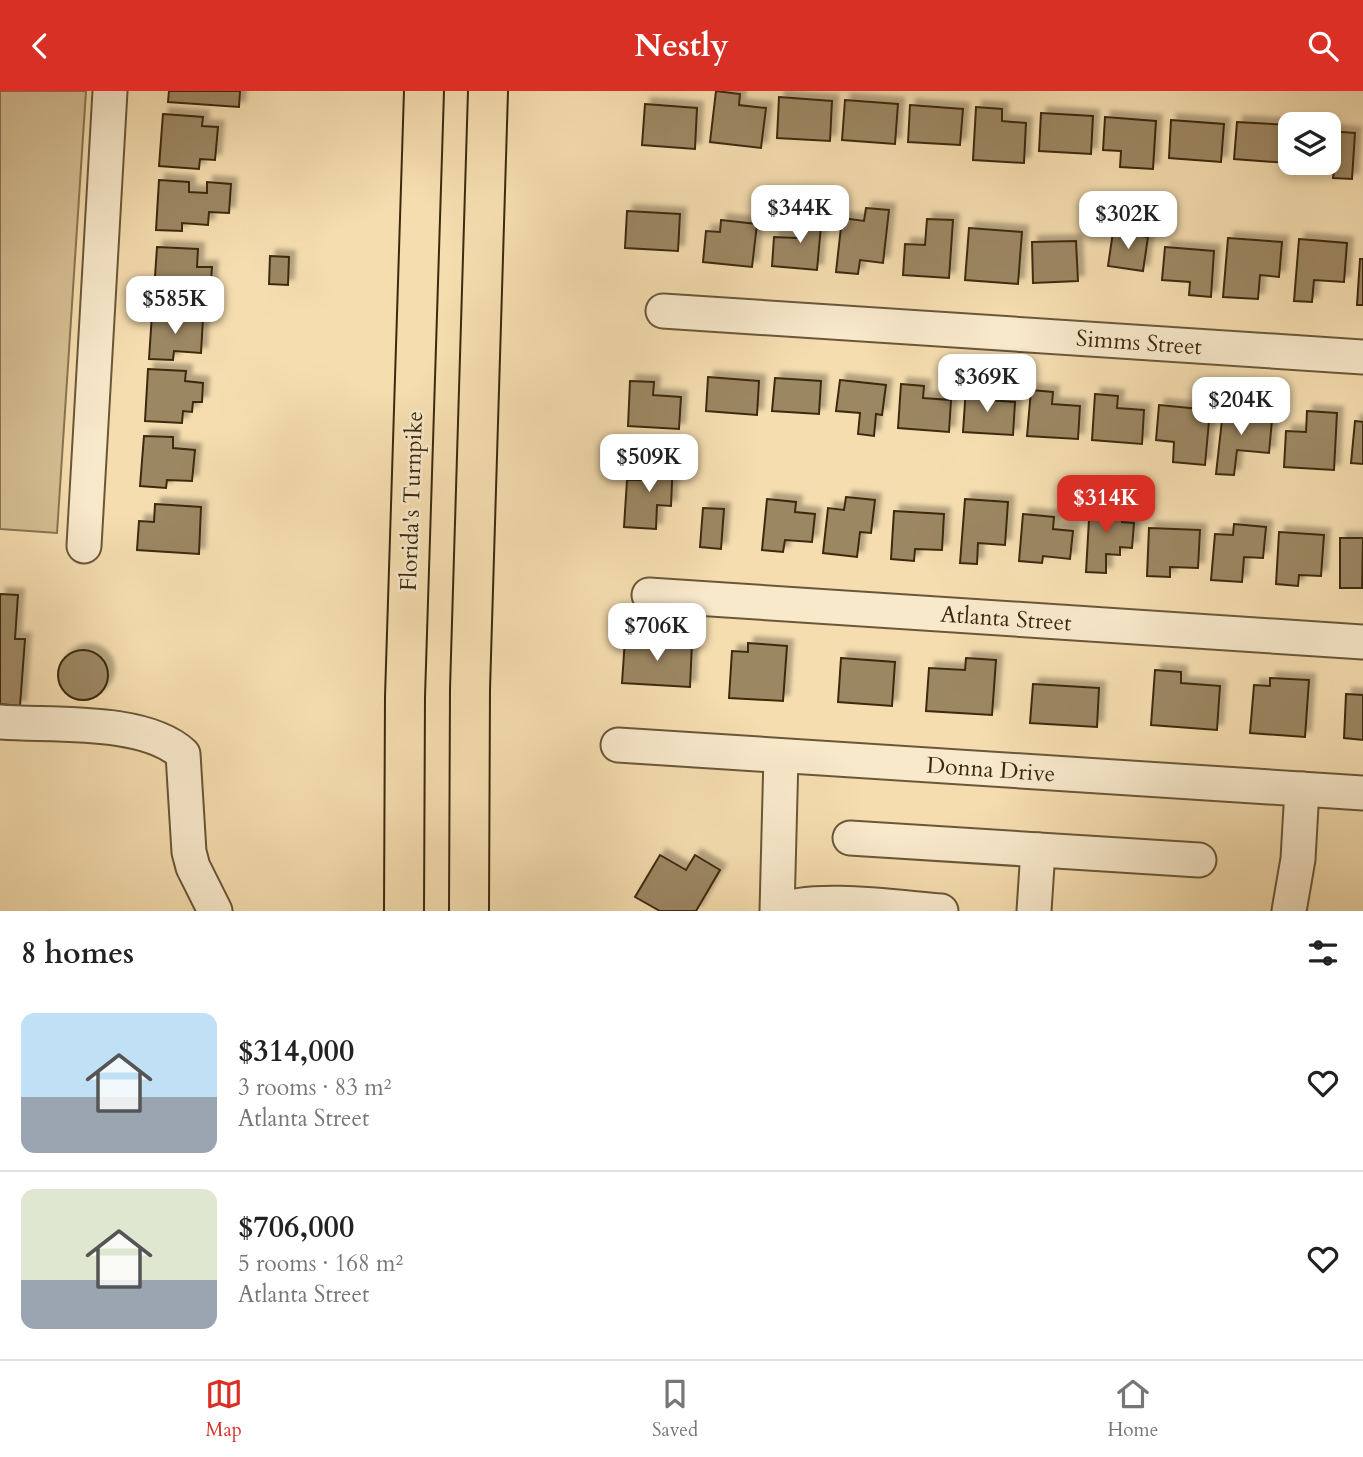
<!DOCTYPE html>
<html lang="en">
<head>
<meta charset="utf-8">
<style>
  :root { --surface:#fff; --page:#f2f2f2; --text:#222; --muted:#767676; --line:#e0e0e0; --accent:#d93025 }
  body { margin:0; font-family:Cardo,serif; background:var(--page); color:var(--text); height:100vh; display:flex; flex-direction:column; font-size:26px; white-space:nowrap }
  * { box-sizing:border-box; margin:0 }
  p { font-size:23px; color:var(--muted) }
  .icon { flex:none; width:38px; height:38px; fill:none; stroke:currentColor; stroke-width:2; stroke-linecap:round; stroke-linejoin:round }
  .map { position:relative; height:820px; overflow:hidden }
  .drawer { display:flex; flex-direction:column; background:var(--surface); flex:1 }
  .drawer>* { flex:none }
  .buttons { position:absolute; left:1278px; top:21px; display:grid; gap:14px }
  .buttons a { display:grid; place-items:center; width:63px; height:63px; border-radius:14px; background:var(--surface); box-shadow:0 4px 10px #0003; font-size:35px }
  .price { position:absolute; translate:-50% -60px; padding:0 16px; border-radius:14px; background:#fff; color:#222; font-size:23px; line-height:46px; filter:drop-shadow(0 2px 4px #0008) }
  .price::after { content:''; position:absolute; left:50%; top:42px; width:21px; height:16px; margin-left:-10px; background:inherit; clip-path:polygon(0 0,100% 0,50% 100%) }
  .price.selected { background:var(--accent); color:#fff }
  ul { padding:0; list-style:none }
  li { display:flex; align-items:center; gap:21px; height:175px; padding:0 21px }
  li+li { border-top:2px solid var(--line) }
  li span { display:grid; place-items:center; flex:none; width:196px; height:140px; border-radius:14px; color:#555 }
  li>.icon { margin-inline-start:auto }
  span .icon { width:84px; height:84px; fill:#fffc; stroke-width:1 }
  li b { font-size:30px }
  h2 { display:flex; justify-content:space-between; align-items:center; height:84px; padding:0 21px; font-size:30px }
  header { display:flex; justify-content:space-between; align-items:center; height:91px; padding:0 21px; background:var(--accent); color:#fff; font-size:32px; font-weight:600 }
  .tab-bar { display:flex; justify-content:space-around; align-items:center; height:98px; border-top:2px solid var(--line); background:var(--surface); font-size:19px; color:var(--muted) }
  .tab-bar a { display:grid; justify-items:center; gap:4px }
  .tab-bar .selected { color:var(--accent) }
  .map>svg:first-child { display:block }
  .green { fill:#d6bf94; stroke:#897452; stroke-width:2 }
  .building { fill:#9c8763; stroke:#3c2a10; stroke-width:2; filter:url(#shadow) }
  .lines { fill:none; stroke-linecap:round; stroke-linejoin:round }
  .minor-casing { stroke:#6a5738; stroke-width:37 }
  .highway-casing { stroke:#3c2a10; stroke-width:42 }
  .minor { stroke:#f8e9cb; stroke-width:33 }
  .highway { stroke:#f5ddaf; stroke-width:38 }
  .labels { text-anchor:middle; stroke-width:5; stroke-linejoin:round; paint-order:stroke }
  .street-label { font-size:23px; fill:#3c2a10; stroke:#f8e9cb }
</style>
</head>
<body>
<header><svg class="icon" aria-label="back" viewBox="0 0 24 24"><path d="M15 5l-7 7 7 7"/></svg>Nestly<svg class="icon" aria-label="search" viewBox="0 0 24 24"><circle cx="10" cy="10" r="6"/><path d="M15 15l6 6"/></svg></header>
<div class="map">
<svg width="1363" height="820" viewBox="0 0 1363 820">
  <defs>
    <filter id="shadow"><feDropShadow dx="6" dy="-6" stdDeviation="2" flood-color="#0004"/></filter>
  </defs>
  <rect width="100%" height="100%" fill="#f5ddaf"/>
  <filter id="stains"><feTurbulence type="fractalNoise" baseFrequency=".00286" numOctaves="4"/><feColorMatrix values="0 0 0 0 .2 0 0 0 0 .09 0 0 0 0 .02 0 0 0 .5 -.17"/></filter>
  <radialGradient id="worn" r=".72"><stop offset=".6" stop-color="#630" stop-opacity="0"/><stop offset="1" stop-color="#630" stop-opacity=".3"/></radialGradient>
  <path class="green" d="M 0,0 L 86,0 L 57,442 L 0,438 Z"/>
  <g class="building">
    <path d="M 169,0 L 240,0 L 239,16 L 168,11 Z"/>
    <path d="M 716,0 L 740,3 L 739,14 L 766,17 L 761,57 L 710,51 Z"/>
    <path d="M 779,6 L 832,10 L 830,50 L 777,47 Z"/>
    <path d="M 845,9 L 898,13 L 895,53 L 842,49 Z"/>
    <path d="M 645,13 L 697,17 L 695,58 L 642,54 Z"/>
    <path d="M 910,14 L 963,18 L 960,54 L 908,51 Z"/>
    <path d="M 976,16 L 1002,18 L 1002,30 L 1026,32 L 1024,72 L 973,69 Z"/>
    <path d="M 1041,22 L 1093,25 L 1091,63 L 1039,60 Z"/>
    <path d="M 163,23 L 203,26 L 202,35 L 218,36 L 215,69 L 200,68 L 199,78 L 159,75 Z"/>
    <path d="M 1105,26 L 1156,30 L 1153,78 L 1120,76 L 1121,60 L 1103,59 Z"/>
    <path d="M 1171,29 L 1224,33 L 1221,71 L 1169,67 Z"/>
    <path d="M 1237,31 L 1290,34 L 1288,72 L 1234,68 Z"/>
    <path d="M 1328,40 L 1355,42 L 1352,88 L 1333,87 L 1334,80 L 1300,77 L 1300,72 L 1328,72 Z"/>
    <path d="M 159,89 L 189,91 L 189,101 L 207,102 L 207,91 L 231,93 L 229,122 L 209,121 L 208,134 L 182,132 L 182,140 L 156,139 Z"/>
    <path d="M 866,117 L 889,119 L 883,172 L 860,169 L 858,183 L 836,181 L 842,127 L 864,130 Z"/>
    <path d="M 627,120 L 680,123 L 678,160 L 625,157 Z"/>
    <path d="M 800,122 L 822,124 L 817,179 L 772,175 L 774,146 L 798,147 Z"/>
    <path d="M 927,128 L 953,129 L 949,187 L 903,184 L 905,153 L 925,154 Z"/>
    <path d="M 721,129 L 757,133 L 752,176 L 703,171 L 706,140 L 720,141 Z"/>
    <path d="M 969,137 L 1022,141 L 1018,193 L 965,189 Z"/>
    <path d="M 1113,141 L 1148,146 L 1143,180 L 1108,175 Z"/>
    <path d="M 1228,147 L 1282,151 L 1279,186 L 1260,184 L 1258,208 L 1223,206 Z"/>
    <path d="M 1299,148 L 1347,152 L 1344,191 L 1314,189 L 1312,211 L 1294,210 Z"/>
    <path d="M 1076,150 L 1078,190 L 1033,192 L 1032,151 Z"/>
    <path d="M 157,156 L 198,158 L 197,176 L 212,176 L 210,204 L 154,200 Z"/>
    <path d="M 1165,156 L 1214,160 L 1211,206 L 1189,204 L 1190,191 L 1162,189 Z"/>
    <path d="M 270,165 L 289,166 L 288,194 L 269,193 Z"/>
    <path d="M 1360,168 L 1363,168 L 1363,214 L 1357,214 Z"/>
    <path d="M 152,223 L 203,227 L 201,262 L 174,260 L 173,269 L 149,268 Z"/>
    <path d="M 148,278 L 186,280 L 185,290 L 203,292 L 202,311 L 193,311 L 192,321 L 183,320 L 182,332 L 145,330 Z"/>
    <path d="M 708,286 L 759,290 L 757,324 L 706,320 Z"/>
    <path d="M 775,287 L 821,290 L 819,323 L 772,320 Z"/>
    <path d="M 840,289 L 886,294 L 882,324 L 876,323 L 874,345 L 858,343 L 860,322 L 836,320 Z"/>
    <path d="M 630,290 L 654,291 L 653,304 L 681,306 L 679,338 L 628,335 Z"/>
    <path d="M 901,293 L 924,295 L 923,307 L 951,309 L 949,341 L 898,337 Z"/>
    <path d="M 966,296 L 988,297 L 988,309 L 1015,311 L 1013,344 L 963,341 Z"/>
    <path d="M 1031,299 L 1053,301 L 1052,313 L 1080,315 L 1078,348 L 1027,345 Z"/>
    <path d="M 1095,303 L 1118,305 L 1117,317 L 1144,319 L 1142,353 L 1092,349 Z"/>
    <path d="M 1224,311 L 1245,313 L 1244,326 L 1272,329 L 1269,362 L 1237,359 L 1234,384 L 1216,383 Z"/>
    <path d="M 1159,314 L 1210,319 L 1205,374 L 1173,371 L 1174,351 L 1156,349 Z"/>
    <path d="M 1307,320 L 1337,322 L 1334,379 L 1284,376 L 1286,340 L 1306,341 Z"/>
    <path d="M 1355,330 L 1363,331 L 1363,373 L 1351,372 Z"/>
    <path d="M 144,345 L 173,346 L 173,357 L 195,359 L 192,390 L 167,389 L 166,397 L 140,395 Z"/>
    <path d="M 643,368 L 673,369 L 671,415 L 657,414 L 656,438 L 624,436 L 627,389 L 642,389 Z"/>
    <path d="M 846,406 L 875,409 L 871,442 L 860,441 L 857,466 L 823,462 L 828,417 L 844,419 Z"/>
    <path d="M 767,408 L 796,411 L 795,421 L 815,423 L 812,451 L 785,449 L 783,461 L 762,459 Z"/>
    <path d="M 965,408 L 1008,411 L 1005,454 L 978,452 L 977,473 L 960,472 Z"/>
    <path d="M 1090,411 L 1123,414 L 1122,431 L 1134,432 L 1132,457 L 1120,456 L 1120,464 L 1106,463 L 1106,482 L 1086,481 Z"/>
    <path d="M 155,413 L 201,416 L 199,463 L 137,459 L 139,430 L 154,431 Z"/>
    <path d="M 703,417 L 724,418 L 721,458 L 700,456 Z"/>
    <path d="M 894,420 L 944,423 L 942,459 L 915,458 L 914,470 L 891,468 Z"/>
    <path d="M 1023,423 L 1054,426 L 1053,438 L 1073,440 L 1070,468 L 1043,465 L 1042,472 L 1019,470 Z"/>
    <path d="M 1234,433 L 1266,436 L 1263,467 L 1244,466 L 1242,491 L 1211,489 L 1215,443 L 1233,444 Z"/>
    <path d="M 1149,437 L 1200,439 L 1198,477 L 1170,476 L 1170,486 L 1147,485 Z"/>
    <path d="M 1279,441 L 1324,444 L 1321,485 L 1299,484 L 1298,495 L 1276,493 Z"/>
    <path d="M 1340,447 L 1363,447 L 1362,497 L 1340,497 Z"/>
    <path d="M 0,503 L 18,504 L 15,548 L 25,548 L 20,615 L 0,613 Z"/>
    <path d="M 625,548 L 692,552 L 690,596 L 622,592 Z"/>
    <path d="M 748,552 L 787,555 L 783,610 L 729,607 L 732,560 L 748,561 Z"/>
    <circle cx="83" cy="584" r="25"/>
    <path d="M 841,567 L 895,571 L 892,615 L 838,611 Z"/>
    <path d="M 966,567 L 996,569 L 992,624 L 926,620 L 929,577 L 965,579 Z"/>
    <path d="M 1155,579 L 1181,581 L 1181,592 L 1220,595 L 1217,639 L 1151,634 Z"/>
    <path d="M 1270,587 L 1309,589 L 1305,646 L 1250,642 L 1254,594 L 1270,595 Z"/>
    <path d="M 1033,593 L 1099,597 L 1097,636 L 1030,632 Z"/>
    <path d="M 1346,603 L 1363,604 L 1363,649 L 1344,647 Z"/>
    <path d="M 660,764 L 686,779 L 695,764 L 720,779 L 696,820 L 660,820 L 635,806 Z"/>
  </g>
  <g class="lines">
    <g class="minor-casing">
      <g id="minor">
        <path d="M 663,220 L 1363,266"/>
        <path d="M 84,455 L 110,0"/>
        <path d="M 649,504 L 1363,551"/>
        <path d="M 0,631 C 52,635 144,627 183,663 L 189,761 L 193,776 L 215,820"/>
        <path d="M 618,654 L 1363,702"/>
        <path d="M 850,747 L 1199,769"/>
        <path d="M 777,820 L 781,665"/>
        <path d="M 779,820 C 812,804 901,817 941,820"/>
        <path d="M 1034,820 L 1038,759"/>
        <path d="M 1289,820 L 1298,768 L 1302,698"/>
      </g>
    </g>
    <g class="highway-casing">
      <g id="highway">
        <path d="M 404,820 L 405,606 L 424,0"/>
        <path d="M 469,820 L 470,598 L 488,0"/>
      </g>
    </g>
    <use href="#minor" class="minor"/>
    <use href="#highway" class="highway"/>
  </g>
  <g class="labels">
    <g class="street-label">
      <text transform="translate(1139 251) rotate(4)" y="8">Simms Street</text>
      <text transform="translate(411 410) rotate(-88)" y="8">Florida's Turnpike</text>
      <text transform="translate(1006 527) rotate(4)" y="8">Atlanta Street</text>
      <text transform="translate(991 678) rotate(4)" y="8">Donna Drive</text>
    </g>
  </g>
  <rect width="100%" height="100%" filter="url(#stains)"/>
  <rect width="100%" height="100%" fill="url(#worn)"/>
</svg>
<div class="buttons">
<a><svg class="icon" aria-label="layers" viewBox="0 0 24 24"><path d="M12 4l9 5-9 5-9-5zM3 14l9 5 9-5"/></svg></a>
</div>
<b class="price" style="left:800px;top:154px">$344K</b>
<b class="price" style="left:1128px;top:160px">$302K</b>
<b class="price" style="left:175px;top:245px">$585K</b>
<b class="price" style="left:987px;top:323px">$369K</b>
<b class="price" style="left:1241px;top:346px">$204K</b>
<b class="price" style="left:649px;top:403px">$509K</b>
<b class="price selected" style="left:1106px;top:444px">$314K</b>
<b class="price" style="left:657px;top:572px">$706K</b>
</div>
<section class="drawer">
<h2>8 homes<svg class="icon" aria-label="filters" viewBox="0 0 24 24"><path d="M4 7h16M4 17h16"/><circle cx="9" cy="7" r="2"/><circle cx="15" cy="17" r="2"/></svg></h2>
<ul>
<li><span style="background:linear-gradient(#bfe0f5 60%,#9aa5b1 0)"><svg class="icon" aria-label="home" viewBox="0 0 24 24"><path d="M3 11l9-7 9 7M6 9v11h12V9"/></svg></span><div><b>$314,000</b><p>3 rooms · 83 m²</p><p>Atlanta Street</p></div><svg class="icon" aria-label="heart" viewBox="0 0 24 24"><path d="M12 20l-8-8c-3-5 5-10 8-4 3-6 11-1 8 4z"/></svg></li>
<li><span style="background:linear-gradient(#dfe7d0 65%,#9aa5b1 0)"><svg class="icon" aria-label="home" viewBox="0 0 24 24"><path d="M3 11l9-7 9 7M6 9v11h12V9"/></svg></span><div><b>$706,000</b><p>5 rooms · 168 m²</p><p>Atlanta Street</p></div><svg class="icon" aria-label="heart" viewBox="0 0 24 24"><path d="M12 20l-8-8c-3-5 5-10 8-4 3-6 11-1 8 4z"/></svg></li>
</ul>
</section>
<nav class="tab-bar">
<a class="selected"><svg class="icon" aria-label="map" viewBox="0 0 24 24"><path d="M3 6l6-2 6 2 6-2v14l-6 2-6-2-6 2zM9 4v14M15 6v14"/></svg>Map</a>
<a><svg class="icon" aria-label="saved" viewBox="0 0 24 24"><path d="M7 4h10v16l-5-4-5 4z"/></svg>Saved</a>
<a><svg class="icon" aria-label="home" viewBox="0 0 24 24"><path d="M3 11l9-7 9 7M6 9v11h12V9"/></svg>Home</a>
</nav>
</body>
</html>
